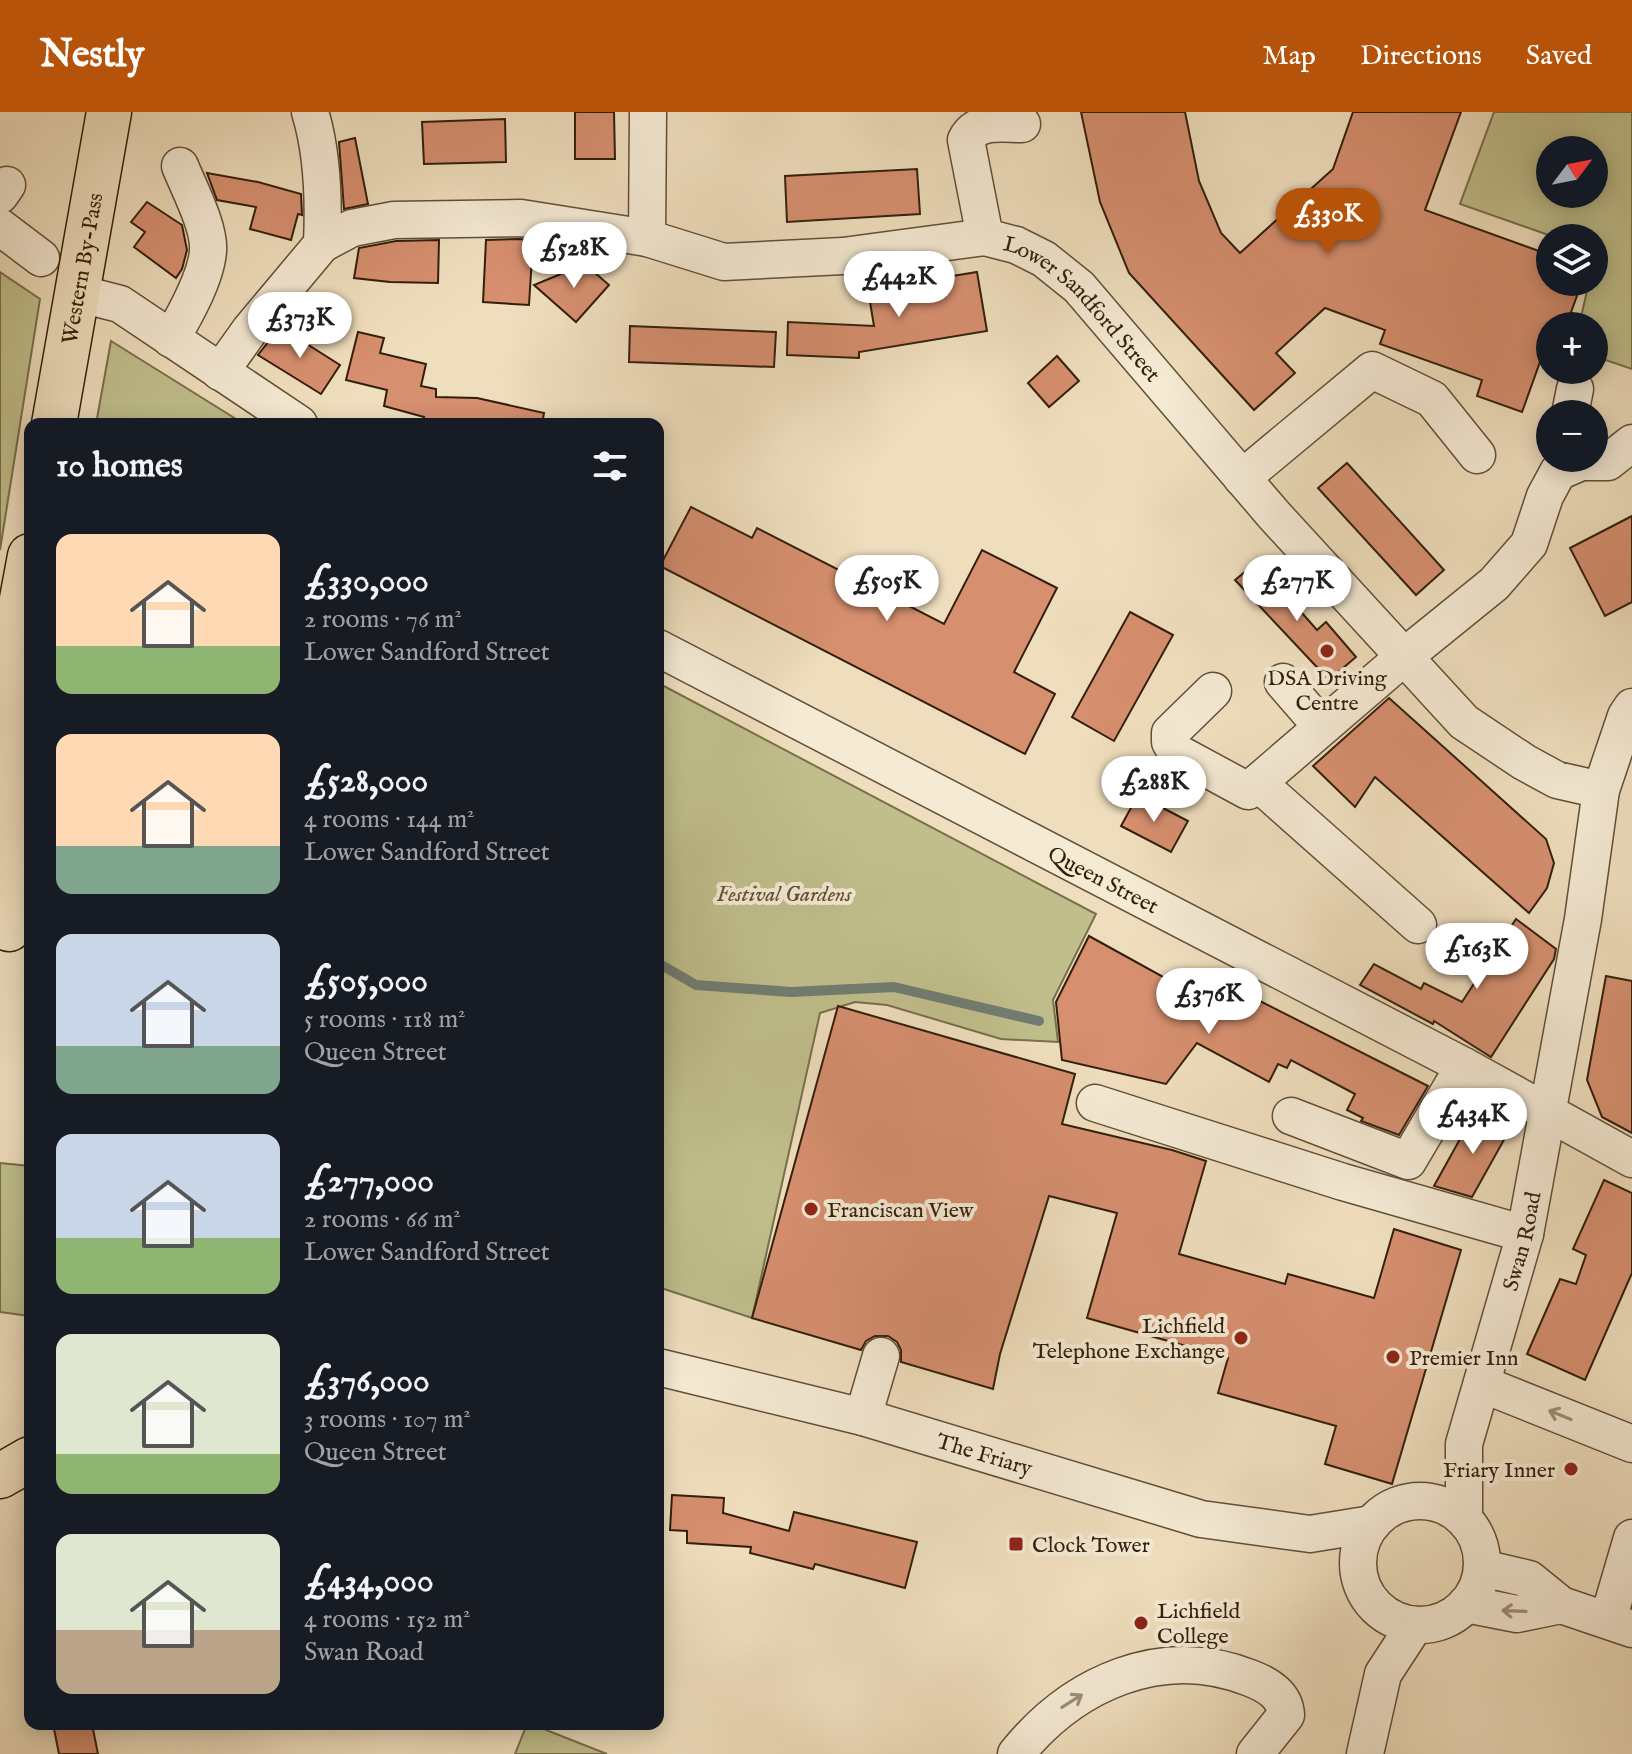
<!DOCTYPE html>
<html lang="en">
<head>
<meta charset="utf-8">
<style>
  :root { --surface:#171b24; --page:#242831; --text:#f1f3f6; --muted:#9ea1a6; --accent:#b45309 }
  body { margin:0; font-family:"IM FELL English",serif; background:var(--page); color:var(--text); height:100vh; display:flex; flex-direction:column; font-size:30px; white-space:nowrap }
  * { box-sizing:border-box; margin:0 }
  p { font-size:26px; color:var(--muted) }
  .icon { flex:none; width:44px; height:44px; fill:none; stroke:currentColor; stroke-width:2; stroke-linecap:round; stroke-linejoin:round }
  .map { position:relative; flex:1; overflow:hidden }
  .side { position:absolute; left:24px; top:306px; width:640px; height:1312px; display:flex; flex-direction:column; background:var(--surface); border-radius:16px; box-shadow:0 4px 20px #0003 }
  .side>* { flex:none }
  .needle { width:52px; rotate:58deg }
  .controls { position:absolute; left:1536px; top:24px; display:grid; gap:16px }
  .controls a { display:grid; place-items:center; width:72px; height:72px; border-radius:50%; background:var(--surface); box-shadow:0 4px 20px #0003; font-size:40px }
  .price { position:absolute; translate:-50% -68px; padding:0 18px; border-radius:28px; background:#fff; color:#222; font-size:26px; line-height:52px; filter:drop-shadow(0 2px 4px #0008) }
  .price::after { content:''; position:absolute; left:50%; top:48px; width:24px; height:18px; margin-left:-12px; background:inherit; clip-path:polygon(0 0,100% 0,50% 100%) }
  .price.selected { background:var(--accent); color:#fff }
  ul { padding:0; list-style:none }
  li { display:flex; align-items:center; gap:24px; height:200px; padding:0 32px }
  li span { display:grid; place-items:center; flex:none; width:224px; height:160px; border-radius:16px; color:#555 }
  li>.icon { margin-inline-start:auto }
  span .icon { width:96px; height:96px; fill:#fffc; stroke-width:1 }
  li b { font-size:34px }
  h2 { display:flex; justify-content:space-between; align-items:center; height:96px; padding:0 32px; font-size:34px }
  header { display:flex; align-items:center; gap:48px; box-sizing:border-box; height:112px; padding:0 40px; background:var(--accent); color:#fff }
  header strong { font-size:38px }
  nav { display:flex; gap:44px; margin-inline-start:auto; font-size:28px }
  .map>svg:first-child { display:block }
  .green { fill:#c0bf8c; stroke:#796f4c; stroke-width:2; fill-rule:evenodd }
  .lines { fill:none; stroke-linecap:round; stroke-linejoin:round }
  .stream { stroke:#707d72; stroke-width:10 }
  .building { fill:#d68f6f; stroke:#321f0b; stroke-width:2 }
  .minor-casing { stroke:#614f38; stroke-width:39 }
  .highway-casing { stroke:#321f0b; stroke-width:47 }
  .minor { stroke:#f5ead4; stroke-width:36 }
  .highway { stroke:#efdebd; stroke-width:44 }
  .oneway { stroke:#9d8f7a }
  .poi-dot { fill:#8f2418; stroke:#f5ead4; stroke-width:3 }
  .labels { text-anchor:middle; stroke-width:8; stroke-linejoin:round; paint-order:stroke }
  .street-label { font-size:22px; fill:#321f0b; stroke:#f5ead4 }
  .poi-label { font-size:22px; fill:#321f0b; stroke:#f5ead4; text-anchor:start }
  .park-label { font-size:22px; font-style:italic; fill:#5d4f32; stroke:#f5ead4 }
</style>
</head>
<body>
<header>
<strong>Nestly</strong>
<nav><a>Map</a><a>Directions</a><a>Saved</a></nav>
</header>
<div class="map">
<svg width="1632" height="1642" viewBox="0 0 1632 1642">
  <rect width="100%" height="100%" fill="#efdebd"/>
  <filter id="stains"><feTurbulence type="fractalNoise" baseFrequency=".0025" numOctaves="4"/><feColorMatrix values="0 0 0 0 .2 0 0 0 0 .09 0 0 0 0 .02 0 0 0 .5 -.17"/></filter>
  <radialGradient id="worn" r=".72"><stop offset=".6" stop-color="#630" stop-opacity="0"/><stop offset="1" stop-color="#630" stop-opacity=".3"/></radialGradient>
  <g class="green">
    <path d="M 1494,0 L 1632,0 L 1632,257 L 1594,244 L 1594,214 L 1579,214 L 1589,170 L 1594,170 L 1594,126 L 1557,126 L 1460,92 ZM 1550,38 L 1594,38 L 1594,82 L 1550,82 Z"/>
    <path d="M 0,160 L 40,187 L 0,438 Z"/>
    <path d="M 111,229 L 244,312 L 96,312 Z"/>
    <path d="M 658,571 L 1096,802 L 1053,888 L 1058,930 L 1001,927 L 887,893 L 855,890 L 820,901 L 752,1206 L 658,1175 Z"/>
    <path d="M 0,1051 L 30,1054 L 30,1204 L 0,1200 Z"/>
    <path d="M 527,1612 L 531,1612 L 607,1642 L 515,1642 Z"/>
  </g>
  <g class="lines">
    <path class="stream" d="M 658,851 L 696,873 L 791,880 L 894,875 L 1039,909"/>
  </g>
  <g class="building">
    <path d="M 575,0 L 614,0 L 615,47 L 575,47 Z"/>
    <path d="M 1081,0 L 1185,0 L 1199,69 L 1221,121 L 1240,141 L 1333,57 L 1353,0 L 1461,0 L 1425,98 L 1550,143 L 1550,170 L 1582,170 L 1566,214 L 1550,214 L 1550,222 L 1522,300 L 1477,284 L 1482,268 L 1380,232 L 1385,218 L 1325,196 L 1276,241 L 1295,261 L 1254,298 L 1129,161 L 1100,90 Z"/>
    <path d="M 505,7 L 506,50 L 424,52 L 422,10 Z"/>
    <path d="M 355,26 L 368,92 L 344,97 L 339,30 Z"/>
    <path d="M 917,57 L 920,102 L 787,110 L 785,64 Z"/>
    <path d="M 207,61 L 258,70 L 301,82 L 302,103 L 298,102 L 291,128 L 250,117 L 256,95 L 217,88 Z"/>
    <path d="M 147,90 L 182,113 L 187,138 L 182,157 L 176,166 L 134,135 L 145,120 L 131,110 Z"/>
    <path d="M 520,127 L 533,129 L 529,193 L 483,190 L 486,128 Z"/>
    <path d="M 439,128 L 438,171 L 390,170 L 354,166 L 359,136 L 396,129 Z"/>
    <path d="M 585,152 L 609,173 L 576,210 L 534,173 Z"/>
    <path d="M 977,160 L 987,219 L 859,240 L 859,246 L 787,243 L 788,210 L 874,214 L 868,178 Z"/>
    <path d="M 630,214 L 776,220 L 774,255 L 629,250 Z"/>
    <path d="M 280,215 L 340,253 L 321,282 L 258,243 Z"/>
    <path d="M 358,220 L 384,226 L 380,241 L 426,252 L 421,274 L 436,277 L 436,285 L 477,286 L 544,301 L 542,312 L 423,312 L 424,305 L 384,294 L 387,278 L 346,268 Z"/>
    <path d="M 1057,244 L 1079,269 L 1049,295 L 1028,271 Z"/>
    <path d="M 1347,351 L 1444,458 L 1416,483 L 1318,376 Z"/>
    <path d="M 691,395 L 752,426 L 757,416 L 944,512 L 982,438 L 1057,476 L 1014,560 L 1055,582 L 1025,642 L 660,454 Z"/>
    <path d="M 1632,404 L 1632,490 L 1605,504 L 1570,436 Z"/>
    <path d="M 1257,450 L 1317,518 L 1326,510 L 1356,545 L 1329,568 L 1235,468 Z"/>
    <path d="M 1130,500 L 1173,523 L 1114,629 L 1072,605 Z"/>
    <path d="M 1389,586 L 1546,727 L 1554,751 L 1547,776 L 1529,801 L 1375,665 L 1355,695 L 1313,654 Z"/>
    <path d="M 1138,683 L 1188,709 L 1171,740 L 1121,714 Z"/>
    <path d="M 1516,807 L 1556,837 L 1554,847 L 1491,945 L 1434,909 L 1433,912 L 1360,873 L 1374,852 L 1421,877 L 1424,871 L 1462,890 Z"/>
    <path d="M 1089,824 L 1230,902 L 1242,880 L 1428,974 L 1399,1023 L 1361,1009 L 1363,1006 L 1347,998 L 1355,982 L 1291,948 L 1287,956 L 1278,952 L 1269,970 L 1197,931 L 1166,972 L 1062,948 L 1056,890 Z"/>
    <path d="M 1606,864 L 1632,869 L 1632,1021 L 1602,1005 L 1587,968 Z"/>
    <path d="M 838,894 L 1075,962 L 1062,1012 L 1172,1038 L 1206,1049 L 1179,1142 L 1285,1172 L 1288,1162 L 1374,1186 L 1394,1117 L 1461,1138 L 1392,1372 L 1325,1352 L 1336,1314 L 1218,1281 L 1228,1246 L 1087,1206 L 1117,1101 L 1049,1084 L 1000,1242 L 993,1277 L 901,1250 L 901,1238 L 897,1230 L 888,1224 L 875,1224 L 866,1229 L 861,1238 L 752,1206 Z"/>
    <path d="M 1475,1000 L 1510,1017 L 1472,1085 L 1434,1074 Z"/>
    <path d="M 1604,1068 L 1632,1081 L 1632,1161 L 1585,1268 L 1527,1242 L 1560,1167 L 1576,1172 L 1586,1143 L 1573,1137 Z"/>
    <path d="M 672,1383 L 724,1386 L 723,1401 L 789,1419 L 794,1400 L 917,1430 L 905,1476 L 815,1452 L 813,1457 L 750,1441 L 751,1435 L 687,1431 L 687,1419 L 670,1418 Z"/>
    <path d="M 53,1612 L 92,1612 L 98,1642 L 59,1642 Z"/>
  </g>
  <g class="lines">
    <g class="minor-casing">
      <g id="minor">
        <path d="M 310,0 C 323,42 324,88 322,132"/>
        <path d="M 0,83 L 7,73"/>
        <path d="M 0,115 L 41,146"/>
        <path d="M 985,125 L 966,28 C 976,7 1002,12 1022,12"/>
        <path d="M 647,126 L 648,0"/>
        <path d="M 77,181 L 120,192 L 299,312"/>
        <path d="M 171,227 C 185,203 206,166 208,139 C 210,116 189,76 180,54"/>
        <path id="s1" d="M 220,260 L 250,218 L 322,132 L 352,116 L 394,108 L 521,106 L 647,126 L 724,150 L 843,144 L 985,125 L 1016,133 L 1044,147 L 1079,175 L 1274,403 L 1464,610 L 1524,650 L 1557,668 L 1601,678"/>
        <path d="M 1570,302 L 1575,277"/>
        <path d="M 1242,366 L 1372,258 L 1432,287 L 1477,343"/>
        <path id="s2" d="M 658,536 L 1464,954 L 1632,1047"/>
        <path d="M 1283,570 L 1322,615"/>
        <path d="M 1213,579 L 1170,621 L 1170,630 L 1176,640 L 1248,679 L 1405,544 L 1494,472 L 1529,432 L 1545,384 L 1558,360 L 1581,350 L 1608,350 L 1632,331"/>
        <path d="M 1258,671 L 1418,813"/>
        <path d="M 1095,991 L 1343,1070 L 1525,1122"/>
        <path d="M 1291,1004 L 1408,1049 L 1464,954"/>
        <path id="s3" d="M 658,1255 L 863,1305 L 1201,1407 L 1310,1422 L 1372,1412"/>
        <path d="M 1482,1272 L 1632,1332"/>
        <path d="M 863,1305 L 881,1244"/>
        <circle cx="1420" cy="1451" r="62"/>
        <path id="s4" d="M 1464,1407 L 1464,1332 L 1525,1122 L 1583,807 L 1601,678 L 1626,604 L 1632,595"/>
        <path d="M 1482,1456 L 1529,1467 L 1561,1493 L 1632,1517"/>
        <path d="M 1466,1492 L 1517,1502 L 1561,1493"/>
        <path d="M 1608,1508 L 1632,1426"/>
        <path d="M 1016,1642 C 1073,1571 1162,1531 1250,1566 C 1268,1573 1285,1583 1286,1603 L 1255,1642"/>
        <path d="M 1365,1642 L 1383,1562 L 1415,1513"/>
      </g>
    </g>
    <g class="highway-casing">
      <g id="highway">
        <path id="s5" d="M 54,312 L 109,0"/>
        <path d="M 9,817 L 2,715 L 14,530 L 30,444"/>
        <path d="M 0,1364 L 30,1347"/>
      </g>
    </g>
    <use href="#minor" class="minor"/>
    <use href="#highway" class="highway"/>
  </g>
  <defs><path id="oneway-shaft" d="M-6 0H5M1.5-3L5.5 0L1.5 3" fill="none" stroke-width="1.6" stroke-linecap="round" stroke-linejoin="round" transform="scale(2)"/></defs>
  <g class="oneway">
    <use href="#oneway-shaft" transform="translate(1560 1303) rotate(-158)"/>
    <use href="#oneway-shaft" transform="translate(1514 1499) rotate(-178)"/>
    <use href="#oneway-shaft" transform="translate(1072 1589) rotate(-32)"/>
  </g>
  <g class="poi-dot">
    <circle cx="1327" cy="539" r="8"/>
    <circle cx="811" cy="1097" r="8"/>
    <circle cx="1241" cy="1226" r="8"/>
    <circle cx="1393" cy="1245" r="8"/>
    <circle cx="1571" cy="1357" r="8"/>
    <rect x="1008" y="1424" width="16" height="16" rx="4"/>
    <circle cx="1141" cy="1511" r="8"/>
  </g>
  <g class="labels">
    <g class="street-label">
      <text dy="8" stroke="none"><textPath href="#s5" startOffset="158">Western By-Pass</textPath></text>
      <text dy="8" stroke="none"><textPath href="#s1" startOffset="962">Lower Sandford Street</textPath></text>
      <text dy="8" stroke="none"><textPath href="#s2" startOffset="502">Queen Street</textPath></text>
      <text dy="8" stroke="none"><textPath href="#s4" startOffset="286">Swan Road</textPath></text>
      <text dy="8" stroke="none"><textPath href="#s3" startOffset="338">The Friary</textPath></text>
    </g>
    <g class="poi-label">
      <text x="1327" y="573" text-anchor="middle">DSA Driving<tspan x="1327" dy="25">Centre</tspan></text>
      <text x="827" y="1105">Franciscan View</text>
      <text x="1225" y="1221" text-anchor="end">Lichfield<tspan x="1225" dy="25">Telephone Exchange</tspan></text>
      <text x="1409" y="1253">Premier Inn</text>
      <text x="1555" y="1365" text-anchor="end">Friary Inner</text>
      <text x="1032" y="1440">Clock Tower</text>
      <text x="1157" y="1506">Lichfield<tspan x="1157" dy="25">College</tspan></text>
    </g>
    <g class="park-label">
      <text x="784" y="789">Festival Gardens</text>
    </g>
  </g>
  <rect width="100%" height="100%" filter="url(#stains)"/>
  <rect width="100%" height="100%" fill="url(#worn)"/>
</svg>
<div class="controls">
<a><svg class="needle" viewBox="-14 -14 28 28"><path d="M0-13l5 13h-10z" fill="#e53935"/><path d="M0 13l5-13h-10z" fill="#9ea1a6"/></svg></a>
<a><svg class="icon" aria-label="layers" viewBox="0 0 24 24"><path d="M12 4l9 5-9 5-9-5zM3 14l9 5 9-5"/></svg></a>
<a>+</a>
<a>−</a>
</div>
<b class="price selected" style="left:1328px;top:144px">£330K</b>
<b class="price" style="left:574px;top:178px">£528K</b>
<b class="price" style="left:899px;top:207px">£442K</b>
<b class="price" style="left:300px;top:248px">£373K</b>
<b class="price" style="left:887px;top:511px">£505K</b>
<b class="price" style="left:1297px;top:511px">£277K</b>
<b class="price" style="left:1154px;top:712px">£288K</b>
<b class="price" style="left:1477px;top:879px">£163K</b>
<b class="price" style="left:1209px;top:924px">£376K</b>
<b class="price" style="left:1473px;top:1044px">£434K</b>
<section class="side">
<h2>10 homes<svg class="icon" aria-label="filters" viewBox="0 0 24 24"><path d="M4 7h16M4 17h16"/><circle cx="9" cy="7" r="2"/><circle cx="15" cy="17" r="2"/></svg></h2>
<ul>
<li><span style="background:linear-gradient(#ffd9b3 70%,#8fb573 0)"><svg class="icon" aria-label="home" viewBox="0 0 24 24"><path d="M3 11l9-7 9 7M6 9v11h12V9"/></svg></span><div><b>£330,000</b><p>2 rooms · 76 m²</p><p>Lower Sandford Street</p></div></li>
<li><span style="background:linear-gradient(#ffd9b3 70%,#7fa58c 0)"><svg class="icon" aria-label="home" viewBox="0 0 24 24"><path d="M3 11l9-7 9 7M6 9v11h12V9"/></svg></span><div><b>£528,000</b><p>4 rooms · 144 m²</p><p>Lower Sandford Street</p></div></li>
<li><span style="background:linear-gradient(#c9d6e8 70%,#7fa58c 0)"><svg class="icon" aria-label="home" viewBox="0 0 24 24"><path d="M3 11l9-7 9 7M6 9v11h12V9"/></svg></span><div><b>£505,000</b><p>5 rooms · 118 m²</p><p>Queen Street</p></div></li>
<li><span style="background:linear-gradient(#c9d6e8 65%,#8fb573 0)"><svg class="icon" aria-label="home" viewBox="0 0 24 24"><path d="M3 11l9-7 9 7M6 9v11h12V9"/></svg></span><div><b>£277,000</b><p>2 rooms · 66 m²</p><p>Lower Sandford Street</p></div></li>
<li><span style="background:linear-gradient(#dfe7d0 75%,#8fb573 0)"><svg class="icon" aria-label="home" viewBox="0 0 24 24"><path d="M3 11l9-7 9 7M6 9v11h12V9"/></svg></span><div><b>£376,000</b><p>3 rooms · 107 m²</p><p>Queen Street</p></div></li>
<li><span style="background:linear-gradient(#dfe7d0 60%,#b9a48a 0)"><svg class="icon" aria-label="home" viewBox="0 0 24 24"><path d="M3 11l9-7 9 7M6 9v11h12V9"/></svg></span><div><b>£434,000</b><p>4 rooms · 152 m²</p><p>Swan Road</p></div></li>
</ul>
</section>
</div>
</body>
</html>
